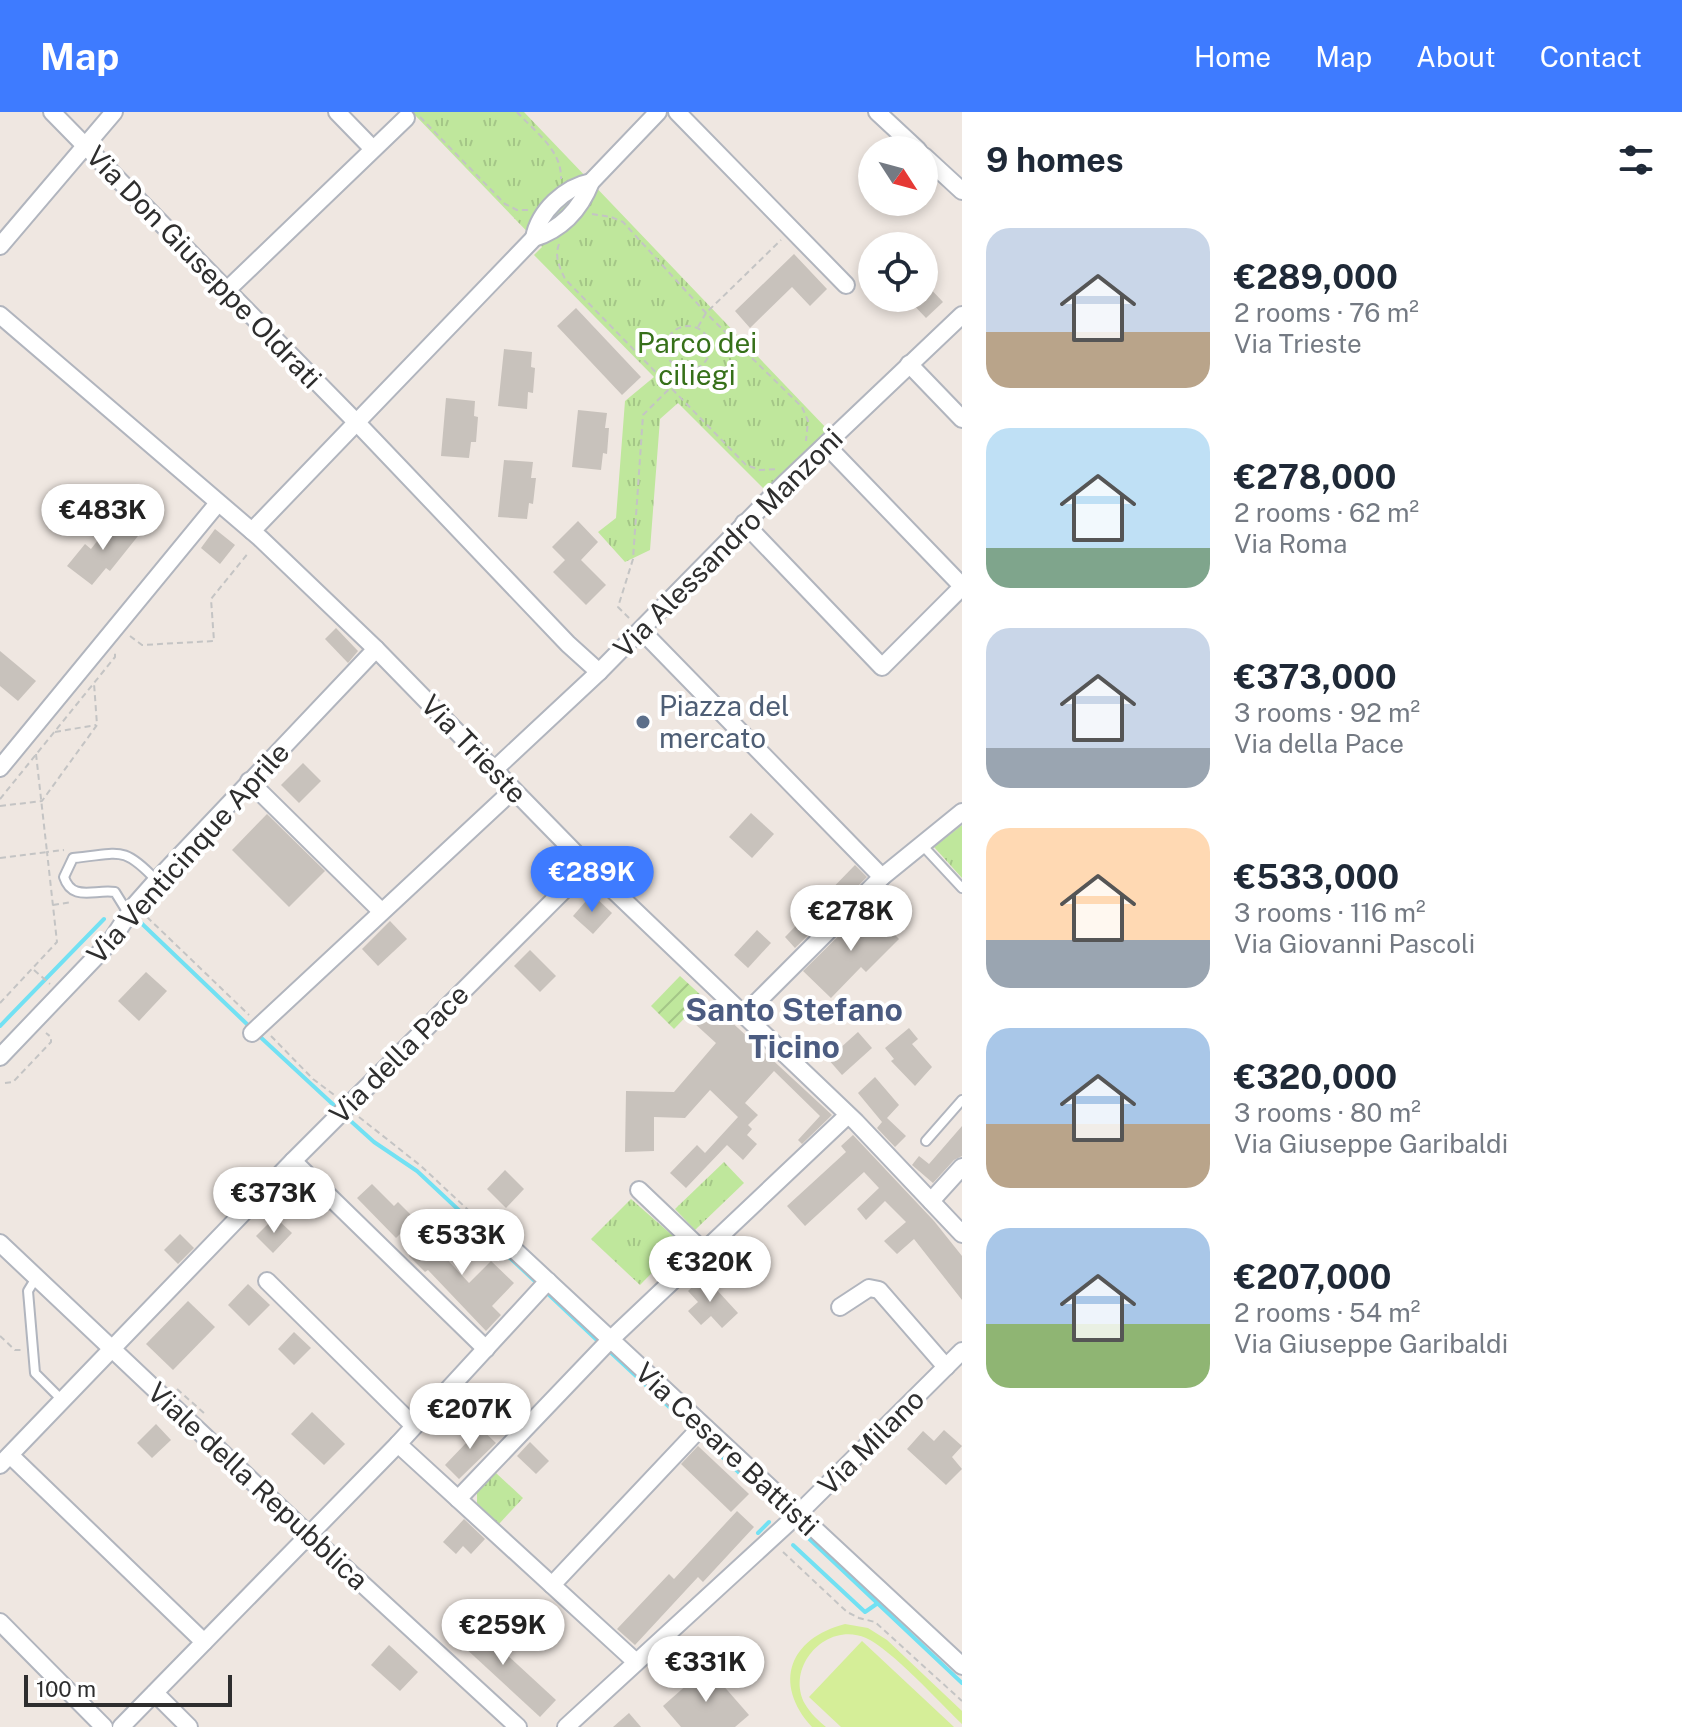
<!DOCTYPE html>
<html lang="en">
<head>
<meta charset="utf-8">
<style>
  :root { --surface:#fff; --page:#f2f2f3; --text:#1f2937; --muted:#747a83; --accent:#3e7bff }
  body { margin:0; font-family:"Public Sans",sans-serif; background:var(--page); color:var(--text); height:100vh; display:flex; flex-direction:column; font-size:30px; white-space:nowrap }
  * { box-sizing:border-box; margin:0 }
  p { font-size:26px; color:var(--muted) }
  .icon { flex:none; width:44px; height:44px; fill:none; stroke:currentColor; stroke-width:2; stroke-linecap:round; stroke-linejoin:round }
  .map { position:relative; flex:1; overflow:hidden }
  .drawer { display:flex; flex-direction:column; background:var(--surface); width:720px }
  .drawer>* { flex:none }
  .needle { width:52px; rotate:126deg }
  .buttons { position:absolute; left:858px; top:24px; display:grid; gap:16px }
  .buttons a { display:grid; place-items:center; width:80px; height:80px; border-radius:50%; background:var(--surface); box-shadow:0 4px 12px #0003; font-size:40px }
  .scale { position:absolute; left:24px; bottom:20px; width:208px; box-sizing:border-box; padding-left:8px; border:4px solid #2e2e2e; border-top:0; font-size:22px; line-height:28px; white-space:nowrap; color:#2e2e2e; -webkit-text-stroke:6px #fff; paint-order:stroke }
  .price { position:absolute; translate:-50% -68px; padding:0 18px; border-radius:28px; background:#fff; color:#222; font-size:26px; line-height:52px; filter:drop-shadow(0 2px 4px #0008) }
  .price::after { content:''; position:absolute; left:50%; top:48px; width:24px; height:18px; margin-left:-12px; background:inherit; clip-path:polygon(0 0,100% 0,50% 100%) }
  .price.active { background:var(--accent); color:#fff }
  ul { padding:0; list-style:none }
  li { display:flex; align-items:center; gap:24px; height:200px; padding:0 24px }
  li span { display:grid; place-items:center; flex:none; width:224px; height:160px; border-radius:24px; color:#555 }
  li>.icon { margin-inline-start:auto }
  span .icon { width:96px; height:96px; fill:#fffc; stroke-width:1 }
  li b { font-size:34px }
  h2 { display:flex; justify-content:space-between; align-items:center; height:96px; padding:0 24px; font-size:34px }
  header { display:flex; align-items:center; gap:48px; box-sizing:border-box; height:112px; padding:0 40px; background:var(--accent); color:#fff }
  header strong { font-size:38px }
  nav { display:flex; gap:44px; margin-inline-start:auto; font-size:28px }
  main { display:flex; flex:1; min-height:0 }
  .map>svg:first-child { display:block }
  .park { fill:url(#park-tufts) }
  .garden { fill:url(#garden-furrows) }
  .pitch { fill:#d5ee98 }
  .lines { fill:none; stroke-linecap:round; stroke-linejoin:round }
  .stream { stroke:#72e1f3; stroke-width:4 }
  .building { fill:#c8c2bc }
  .lane-casing { stroke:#b1b5be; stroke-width:12 }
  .street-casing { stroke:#b1b5be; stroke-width:20 }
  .path { stroke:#c4c4c4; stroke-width:2; stroke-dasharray:6 4; stroke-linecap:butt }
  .lane { stroke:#fff; stroke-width:8 }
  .street { stroke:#fff; stroke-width:16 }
  .service-dot { fill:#5c6f8a; stroke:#fff; stroke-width:3 }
  .labels { text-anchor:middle; stroke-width:8; stroke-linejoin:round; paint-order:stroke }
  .street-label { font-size:28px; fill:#2e2e2e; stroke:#fff }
  .park-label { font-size:28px; fill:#367019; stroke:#fff }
  .service-label { font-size:28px; fill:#4e5e75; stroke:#fff; text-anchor:start }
  .quarter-label { font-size:32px; font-weight:bold; fill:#4c5c81; stroke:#fff }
</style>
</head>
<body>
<header>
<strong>Map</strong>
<nav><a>Home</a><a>Map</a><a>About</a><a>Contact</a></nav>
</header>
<main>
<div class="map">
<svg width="962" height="1615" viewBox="0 0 962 1615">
  <defs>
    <pattern id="park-tufts" width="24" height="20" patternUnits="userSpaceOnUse" patternTransform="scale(2)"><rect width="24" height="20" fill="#bfe79c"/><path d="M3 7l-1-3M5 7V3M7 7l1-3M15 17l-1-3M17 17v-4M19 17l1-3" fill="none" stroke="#a4c687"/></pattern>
    <pattern id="garden-furrows" width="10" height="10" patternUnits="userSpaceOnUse" patternTransform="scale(2)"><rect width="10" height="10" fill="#bfe79c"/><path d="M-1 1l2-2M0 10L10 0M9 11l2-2" fill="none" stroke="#a4c687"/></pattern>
  </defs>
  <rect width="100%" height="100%" fill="#efe7e1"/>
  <g class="park">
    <path d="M 412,0 L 524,0 L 829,319 L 765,378 L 678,291 L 660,307 L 650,438 L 625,450 L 598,420 L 616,406 L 625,289 L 654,265 L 534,143 L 542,135 Z"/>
    <path d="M 962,713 L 962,766 L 934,735 Z"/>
    <path d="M 724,1050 L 744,1071 L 695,1118 L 675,1097 Z"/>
    <path d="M 631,1087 L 681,1131 L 640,1173 L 591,1127 Z"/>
    <path d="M 496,1361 L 523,1386 L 499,1412 L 477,1391 L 477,1381 Z"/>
  </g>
  <path class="garden" d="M 680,864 L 704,886 L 674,917 L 651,894 Z"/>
  <g class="pitch">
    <path d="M 845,1512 L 868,1516 L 887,1528 L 962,1599 L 962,1612 C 940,1591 891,1537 866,1526 C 826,1509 785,1555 805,1592 C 810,1601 819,1609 826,1615 L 812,1615 C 772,1571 790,1526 845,1512 Z"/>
    <path d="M 862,1529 L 954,1615 L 841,1615 L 809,1585 Z"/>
  </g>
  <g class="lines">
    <g class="stream">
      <path d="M 137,807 L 250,915"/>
      <path d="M 0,914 L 104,807"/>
      <path d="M 256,921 L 338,997"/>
      <path d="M 344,1003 L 374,1030 L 417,1059 L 539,1173"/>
      <path d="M 545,1179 L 600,1231"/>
      <path d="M 607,1237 L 694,1318"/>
      <path d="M 700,1324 L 780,1399"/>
      <path d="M 802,1420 L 962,1571"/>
      <path d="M 758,1421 L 769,1410"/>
      <path d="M 793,1433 L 865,1500 L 878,1491"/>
    </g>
  </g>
  <g class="building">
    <path d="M 794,142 L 827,177 L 810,194 L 792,175 L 750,216 L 735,199 Z"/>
    <path d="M 924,170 L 943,190 L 926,206 L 909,188 L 896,200 L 883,186 L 924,186 Z"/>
    <path d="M 576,196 L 641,265 L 622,283 L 557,214 Z"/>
    <path d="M 504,237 L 532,240 L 531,255 L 535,256 L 533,281 L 528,280 L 527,297 L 498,294 Z"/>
    <path d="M 446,286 L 475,289 L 474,304 L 478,305 L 476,330 L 471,330 L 469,346 L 441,344 Z"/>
    <path d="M 578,298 L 607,301 L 605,316 L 609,316 L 607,342 L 603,341 L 601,358 L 572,355 Z"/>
    <path d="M 504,348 L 533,350 L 531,366 L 536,366 L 533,392 L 529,391 L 527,407 L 498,405 Z"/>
    <path d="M 115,406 L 138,424 L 110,459 L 106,456 L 92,473 L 67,454 L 85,432 L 91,437 Z"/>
    <path d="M 578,409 L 598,430 L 581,448 L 606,473 L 586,493 L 553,460 L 565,448 L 552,435 Z"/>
    <path d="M 215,417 L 235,433 L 220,452 L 201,436 Z"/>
    <path d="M 336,516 L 358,539 L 348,551 L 325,527 Z"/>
    <path d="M 0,539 L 36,569 L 18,589 L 0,574 Z"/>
    <path d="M 303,651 L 321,669 L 299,691 L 281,673 Z"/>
    <path d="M 751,701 L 774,722 L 752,746 L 729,725 Z"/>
    <path d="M 267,702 L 325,759 L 289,795 L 232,738 Z"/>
    <path d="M 855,753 L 867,765 L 795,836 L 785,825 Z"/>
    <path d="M 592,782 L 612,801 L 593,822 L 573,804 Z"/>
    <path d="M 868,795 L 899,827 L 866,860 L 861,855 L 831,886 L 803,859 Z"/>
    <path d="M 390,809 L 407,827 L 378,854 L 362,837 Z"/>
    <path d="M 757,818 L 771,831 L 748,856 L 734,843 Z"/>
    <path d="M 530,838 L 556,864 L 540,880 L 514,854 Z"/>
    <path d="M 146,860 L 167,879 L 139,909 L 118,889 Z"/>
    <path d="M 712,892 L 832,1003 L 802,1032 L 798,1028 L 820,1004 L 774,959 L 745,991 L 758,1003 L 748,1013 L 752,1017 L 747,1023 L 757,1032 L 743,1048 L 727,1033 L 686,1076 L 670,1061 L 697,1033 L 705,1041 L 738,1005 L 710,978 L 685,1006 L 654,1005 L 654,1039 L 625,1040 L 626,979 L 674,980 L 716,931 L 694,911 Z"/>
    <path d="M 909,916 L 918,927 L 912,932 L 932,955 L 915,974 L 891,949 L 894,947 L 885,936 Z"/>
    <path d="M 858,920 L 872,936 L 842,963 L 828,947 Z"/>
    <path d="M 875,965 L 899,993 L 887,1006 L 906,1024 L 895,1035 L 877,1016 L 882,1010 L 858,981 Z"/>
    <path d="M 962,1014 L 962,1044 L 954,1048 L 933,1071 L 912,1053 L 919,1044 L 929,1052 Z"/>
    <path d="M 853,1023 L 934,1109 L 962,1144 L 962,1188 L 914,1127 L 897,1142 L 884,1129 L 906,1110 L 885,1089 L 866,1108 L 857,1097 L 879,1076 L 864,1060 L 805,1114 L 787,1094 L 846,1040 L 841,1034 Z"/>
    <path d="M 505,1058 L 524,1077 L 506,1096 L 487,1077 Z"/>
    <path d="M 372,1072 L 394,1094 L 398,1090 L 415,1107 L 396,1126 L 357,1086 Z"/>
    <path d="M 275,1105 L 292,1121 L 273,1141 L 256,1124 Z"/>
    <path d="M 426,1105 L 453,1131 L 443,1143 L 469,1171 L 491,1149 L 514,1171 L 492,1194 L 501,1203 L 486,1219 L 428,1158 L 425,1160 L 409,1144 L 429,1124 L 417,1114 Z"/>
    <path d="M 180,1122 L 194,1136 L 178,1152 L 164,1138 Z"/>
    <path d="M 704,1164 L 738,1201 L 722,1216 L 711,1204 L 701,1213 L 688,1199 L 698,1190 L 688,1179 Z"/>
    <path d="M 248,1172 L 270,1193 L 249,1214 L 228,1193 Z"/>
    <path d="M 188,1189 L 215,1215 L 173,1258 L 146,1232 Z"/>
    <path d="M 294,1220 L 311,1236 L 294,1253 L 278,1237 Z"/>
    <path d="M 312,1300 L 345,1332 L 324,1353 L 291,1322 Z"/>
    <path d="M 156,1312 L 171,1328 L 152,1346 L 137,1331 Z"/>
    <path d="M 476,1312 L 496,1331 L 459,1367 L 445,1353 L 466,1331 L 462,1327 Z"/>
    <path d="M 944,1318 L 962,1334 L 952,1345 L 962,1357 L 946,1373 L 907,1337 L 923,1319 L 934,1329 Z"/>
    <path d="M 530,1330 L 549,1349 L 536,1362 L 517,1344 Z"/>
    <path d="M 698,1334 L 749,1382 L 731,1400 L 681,1352 Z"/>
    <path d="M 737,1399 L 754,1415 L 703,1470 L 698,1465 L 635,1533 L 617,1517 L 669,1462 L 674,1467 Z"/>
    <path d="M 464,1407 L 485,1427 L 471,1442 L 463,1434 L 456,1442 L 443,1430 Z"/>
    <path d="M 466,1505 L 556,1588 L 540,1605 L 450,1522 Z"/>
    <path d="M 389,1533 L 418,1560 L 400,1579 L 371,1553 Z"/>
    <path d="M 707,1555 L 749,1603 L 735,1615 L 681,1615 L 663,1594 Z"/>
    <path d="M 629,1601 L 641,1615 L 613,1615 Z"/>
  </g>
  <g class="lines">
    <g class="lane-casing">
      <g id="lane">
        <path d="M 922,733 L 962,776"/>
        <path d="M 128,801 L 115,780 C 94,777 72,790 64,765 L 73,746 C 119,742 122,732 156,768"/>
        <path d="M 926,1029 L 962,988"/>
        <path d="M 36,1166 L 28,1179 L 35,1261 L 63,1289"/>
      </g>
    </g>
    <g class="street-casing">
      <g id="street">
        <path d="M 52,0 L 362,316 L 568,532 L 599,560"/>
        <path d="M 337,0 L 373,37"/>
        <path d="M 677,0 L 846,173"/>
        <path d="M 877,0 L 918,38"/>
        <path d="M 924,44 L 962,79"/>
        <path d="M 534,126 C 539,99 565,75 591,70"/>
        <path d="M 0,134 L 114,0"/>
        <path d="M 227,178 L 406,6"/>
        <path d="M 0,203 L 260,426 L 376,537 L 588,754 L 856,1010 L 962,1122"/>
        <path d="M 909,252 L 962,307"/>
        <path d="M 826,333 L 962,474"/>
        <path d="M 744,411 L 882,555 L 962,475"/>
        <path d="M 252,419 L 534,126 C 562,117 580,98 591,70 L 658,0"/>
        <path d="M 641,518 L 882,765"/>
        <path d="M 0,656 L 218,391"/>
        <path d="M 494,658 L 599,560 L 784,372 L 962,203"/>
        <path d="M 249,669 L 381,799"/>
        <path d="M 745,902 L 882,765 L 962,700"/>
        <path d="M 252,921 L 513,678"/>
        <path d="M 0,945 L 111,829 L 134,794 L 157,768 L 376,537"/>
        <path d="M 293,1049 L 486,1237"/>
        <path d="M 639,1078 L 702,1138"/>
        <path d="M 931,1089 L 962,1055"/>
        <path d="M 494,1119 L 962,1554"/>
        <path d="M 0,1131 L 308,1422 L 518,1615"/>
        <path d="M 267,1169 L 414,1314"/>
        <path d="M 840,1195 L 869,1176 L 879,1178 L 946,1255"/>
        <path d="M 398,1332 L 636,1550"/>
        <path d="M 10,1343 L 204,1530"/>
        <path d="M 0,1353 L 293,1049 L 588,754"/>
        <path d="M 458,1387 L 610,1228 L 848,1003"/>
        <path d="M 552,1473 L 702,1314"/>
        <path d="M 0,1510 L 104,1615"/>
        <path d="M 155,1581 L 189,1615"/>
        <path d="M 121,1615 L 398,1332 L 548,1169"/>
        <path d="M 566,1615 L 797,1403 L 962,1239"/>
      </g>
    </g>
    <g class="path">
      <path d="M 517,0 C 535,20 562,38 561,67"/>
      <path d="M 420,5 L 505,92 L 517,98 L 528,98"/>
      <path d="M 592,102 L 611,105 L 623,110 L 706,201 L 802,295 L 808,309 L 806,329"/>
      <path d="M 559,132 C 554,145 560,156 565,167 L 746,353 L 760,358 L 778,357"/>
      <circle cx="688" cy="236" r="22"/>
      <path d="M 698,215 L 706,201 L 781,128"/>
      <path d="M 629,506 L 618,495 L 633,447 L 643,303 L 670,276 L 678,256"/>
      <path d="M 130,524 L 142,533 L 214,529 L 211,487 L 249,440"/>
      <path d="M 55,620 L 96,613"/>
      <path d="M 0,687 L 115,545 L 115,540"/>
      <path d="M 0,694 L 42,689 L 97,613 L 94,571"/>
      <path d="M 0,746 L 47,740 L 36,642"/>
      <path d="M 53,793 L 72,790"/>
      <path d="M 147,805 L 249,903"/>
      <path d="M 34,858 L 50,872"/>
      <path d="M 0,891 L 57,830 L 47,740 L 64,738"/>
      <path d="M 271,924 L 313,967 L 337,985"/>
      <path d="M 5,971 L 13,970 L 51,930 L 51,925 L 46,921"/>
      <path d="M 359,1005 L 421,1054 L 481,1110"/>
      <path d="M 0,1224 L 15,1238 L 21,1238"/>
      <path d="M 177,1277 L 204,1301"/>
      <path d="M 783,1440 L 847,1500 L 859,1506 L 875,1510 L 962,1589"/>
    </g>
    <use href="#lane" class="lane"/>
    <use href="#street" class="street"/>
  </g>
  <circle class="service-dot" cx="643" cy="610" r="8"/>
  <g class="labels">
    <g class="street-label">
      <text transform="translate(204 155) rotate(46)" y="10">Via Don Giuseppe Oldrati</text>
      <text transform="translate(728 431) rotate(-45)" y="10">Via Alessandro Manzoni</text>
      <text transform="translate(474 637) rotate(46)" y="10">Via Trieste</text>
      <text transform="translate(188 741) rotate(-48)" y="10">Via Venticinque Aprile</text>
      <text transform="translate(399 942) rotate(-45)" y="10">Via della Pace</text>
      <text transform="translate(871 1330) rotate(-45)" y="10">Via Milano</text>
      <text transform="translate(727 1337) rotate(43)" y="10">Via Cesare Battisti</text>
      <text transform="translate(258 1374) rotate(43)" y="10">Viale della Repubblica</text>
    </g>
    <g class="park-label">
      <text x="697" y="241">Parco dei<tspan x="697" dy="32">ciliegi</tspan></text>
    </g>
    <g class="service-label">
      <text x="659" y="604">Piazza del<tspan x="659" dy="32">mercato</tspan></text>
    </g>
    <g class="quarter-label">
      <text x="794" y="909">Santo Stefano<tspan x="794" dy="37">Ticino</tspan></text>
    </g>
  </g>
</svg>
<div class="buttons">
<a><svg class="needle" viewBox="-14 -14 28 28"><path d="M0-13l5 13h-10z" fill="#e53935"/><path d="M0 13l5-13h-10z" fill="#747a83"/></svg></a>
<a><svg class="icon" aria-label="locate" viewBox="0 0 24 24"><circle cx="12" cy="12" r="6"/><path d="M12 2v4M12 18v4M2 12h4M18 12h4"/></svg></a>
</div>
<div class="scale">100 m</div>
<b class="price" style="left:103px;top:440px">€483K</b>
<b class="price active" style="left:592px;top:802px">€289K</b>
<b class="price" style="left:851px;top:841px">€278K</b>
<b class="price" style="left:274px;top:1123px">€373K</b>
<b class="price" style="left:462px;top:1165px">€533K</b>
<b class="price" style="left:710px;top:1192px">€320K</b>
<b class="price" style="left:470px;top:1339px">€207K</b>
<b class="price" style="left:503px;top:1555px">€259K</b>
<b class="price" style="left:706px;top:1592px">€331K</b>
</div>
<section class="drawer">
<h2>9 homes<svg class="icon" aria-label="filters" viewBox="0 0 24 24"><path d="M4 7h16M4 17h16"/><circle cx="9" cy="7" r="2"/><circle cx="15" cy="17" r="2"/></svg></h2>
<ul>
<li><span style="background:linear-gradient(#c9d6e8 65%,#b9a48a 0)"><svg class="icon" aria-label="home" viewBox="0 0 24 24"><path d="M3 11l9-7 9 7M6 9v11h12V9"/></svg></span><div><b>€289,000</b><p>2 rooms · 76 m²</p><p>Via Trieste</p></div></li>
<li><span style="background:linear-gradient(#bfe0f5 75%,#7fa58c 0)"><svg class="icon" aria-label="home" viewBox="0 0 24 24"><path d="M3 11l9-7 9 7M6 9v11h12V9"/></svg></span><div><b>€278,000</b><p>2 rooms · 62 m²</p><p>Via Roma</p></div></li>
<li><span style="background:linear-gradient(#c9d6e8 75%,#9aa5b1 0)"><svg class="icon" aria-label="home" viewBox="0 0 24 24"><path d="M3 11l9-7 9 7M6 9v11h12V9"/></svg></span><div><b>€373,000</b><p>3 rooms · 92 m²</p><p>Via della Pace</p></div></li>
<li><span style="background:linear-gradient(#ffd9b3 70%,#9aa5b1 0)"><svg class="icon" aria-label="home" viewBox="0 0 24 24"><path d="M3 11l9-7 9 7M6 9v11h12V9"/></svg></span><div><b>€533,000</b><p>3 rooms · 116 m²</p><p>Via Giovanni Pascoli</p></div></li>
<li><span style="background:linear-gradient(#a9c7e8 60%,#b9a48a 0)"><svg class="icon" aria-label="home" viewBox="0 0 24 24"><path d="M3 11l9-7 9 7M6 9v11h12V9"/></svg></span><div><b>€320,000</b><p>3 rooms · 80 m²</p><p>Via Giuseppe Garibaldi</p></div></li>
<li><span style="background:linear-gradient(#a9c7e8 60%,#8fb573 0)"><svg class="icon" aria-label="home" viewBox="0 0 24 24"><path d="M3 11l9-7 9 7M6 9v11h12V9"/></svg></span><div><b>€207,000</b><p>2 rooms · 54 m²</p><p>Via Giuseppe Garibaldi</p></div></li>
</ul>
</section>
</main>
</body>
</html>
